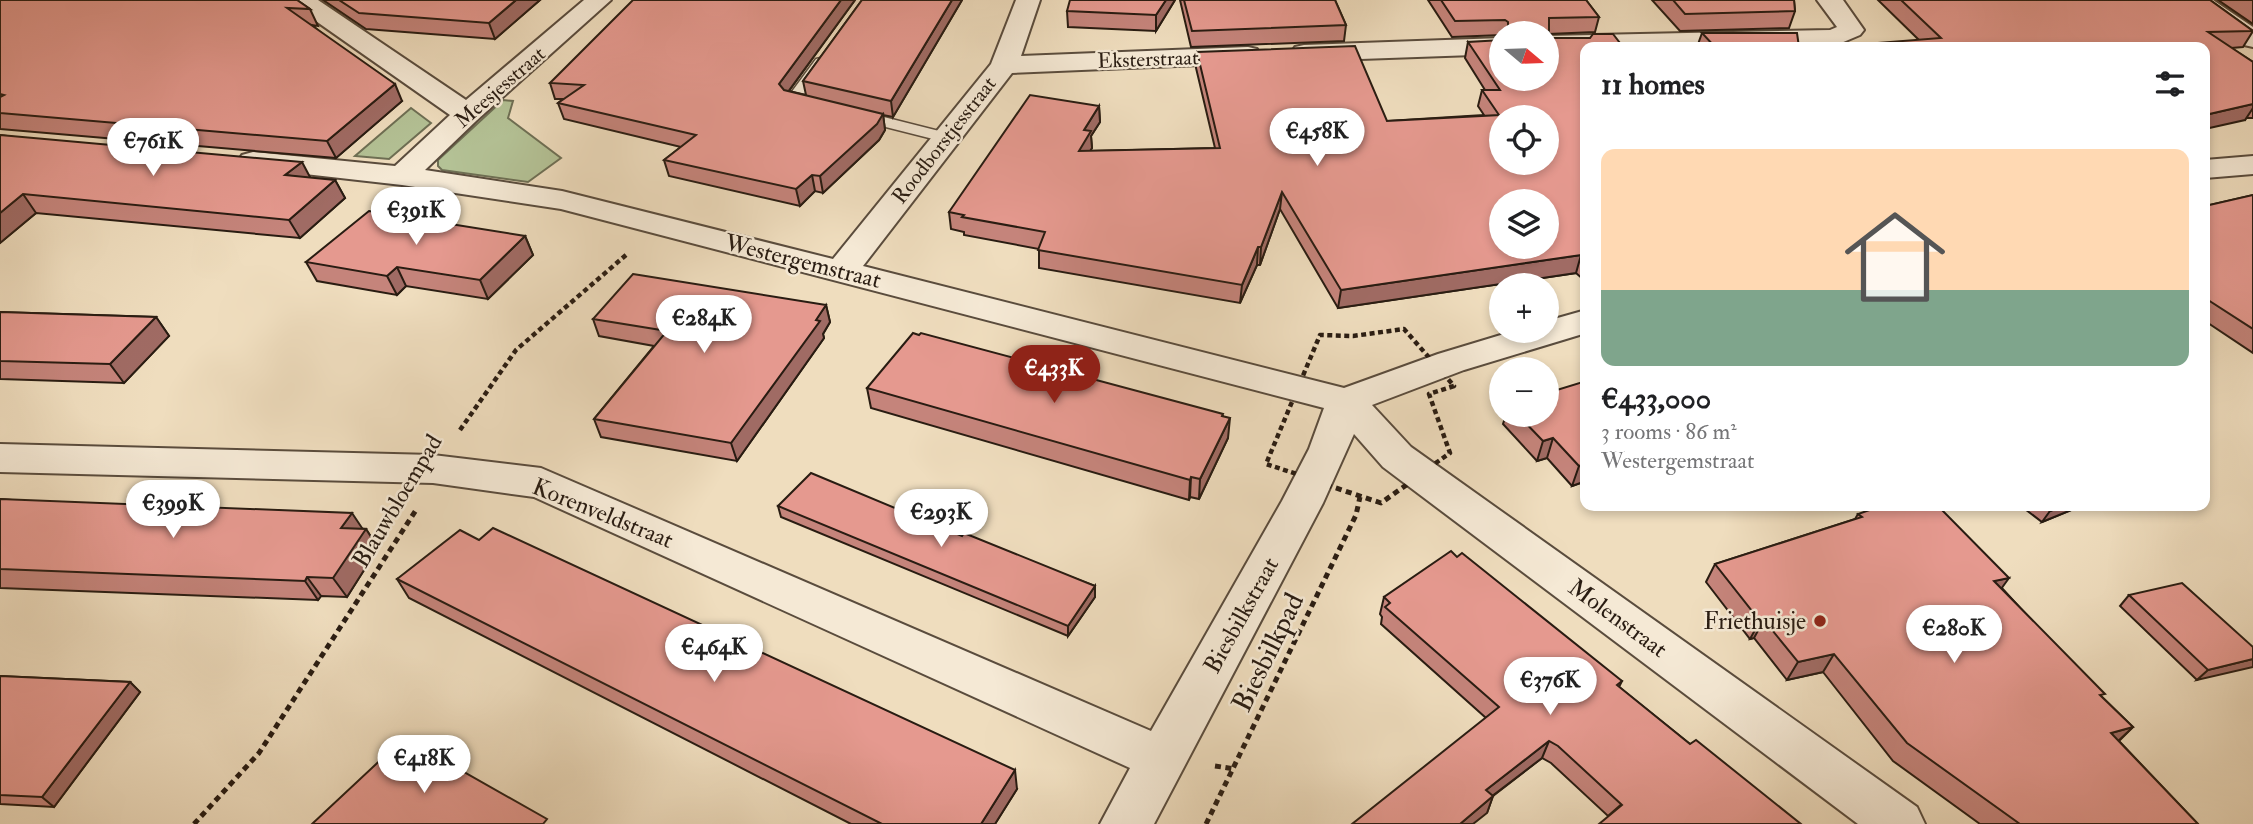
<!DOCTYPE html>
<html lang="en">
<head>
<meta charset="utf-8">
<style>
  :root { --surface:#fff; --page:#f6f6f6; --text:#202124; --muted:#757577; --line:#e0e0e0; --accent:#8f2418 }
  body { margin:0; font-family:"IM FELL Double Pica",serif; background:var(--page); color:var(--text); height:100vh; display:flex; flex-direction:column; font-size:26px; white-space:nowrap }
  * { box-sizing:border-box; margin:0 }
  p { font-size:23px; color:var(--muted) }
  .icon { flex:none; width:38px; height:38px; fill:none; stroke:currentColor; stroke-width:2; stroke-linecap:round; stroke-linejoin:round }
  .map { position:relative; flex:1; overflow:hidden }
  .sheet { position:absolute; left:1580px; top:42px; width:630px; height:469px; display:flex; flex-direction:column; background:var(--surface); border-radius:14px; box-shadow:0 4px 10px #0003 }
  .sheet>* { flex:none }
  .needle { width:46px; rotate:109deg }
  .fabs { position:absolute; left:1489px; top:21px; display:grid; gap:14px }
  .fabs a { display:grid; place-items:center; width:70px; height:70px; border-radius:50%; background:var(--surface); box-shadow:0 4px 10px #0003; font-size:35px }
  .price { position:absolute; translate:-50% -60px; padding:0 16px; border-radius:24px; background:#fff; color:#222; font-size:23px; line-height:46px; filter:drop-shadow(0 2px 4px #0008) }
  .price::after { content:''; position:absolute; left:50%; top:42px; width:21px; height:16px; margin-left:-10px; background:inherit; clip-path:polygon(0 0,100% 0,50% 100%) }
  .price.on { background:var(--accent); color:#fff }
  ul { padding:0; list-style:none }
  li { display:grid; align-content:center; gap:14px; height:371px; padding:0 21px }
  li+li { border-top:2px solid var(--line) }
  li span { display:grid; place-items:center; height:217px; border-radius:14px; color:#555 }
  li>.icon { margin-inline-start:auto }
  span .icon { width:126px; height:126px; fill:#fffc; stroke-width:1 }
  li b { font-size:30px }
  h2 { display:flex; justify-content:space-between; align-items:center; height:84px; padding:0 21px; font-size:30px }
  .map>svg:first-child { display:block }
  .green { fill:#b4c296; stroke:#6e6f54; stroke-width:2 }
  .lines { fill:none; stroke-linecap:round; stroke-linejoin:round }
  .lane-casing { stroke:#5a4c3d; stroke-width:3 }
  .street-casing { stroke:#5a4c3d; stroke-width:4 }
  .path-far1 { stroke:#291c12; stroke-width:4.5; stroke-dasharray:5 3.5; stroke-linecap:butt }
  .path { stroke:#291c12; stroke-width:5; stroke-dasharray:6 4.5; stroke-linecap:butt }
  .lane { fill:#f5e9d5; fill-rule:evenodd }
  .street { fill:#f5e9d5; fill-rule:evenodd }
  .wall { fill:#c5847b; stroke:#291c12; stroke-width:2 }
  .shaded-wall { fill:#a06b64; stroke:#291c12; stroke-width:2 }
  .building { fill:#e5998f; stroke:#291c12; stroke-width:2; fill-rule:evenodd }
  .poi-dot { fill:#8f2418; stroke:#f5e9d5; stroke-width:2.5 }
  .labels { text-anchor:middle; stroke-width:5; stroke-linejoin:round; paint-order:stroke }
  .far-street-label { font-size:21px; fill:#291c12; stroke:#f5e9d5 }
  .street-label { font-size:24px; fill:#291c12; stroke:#f5e9d5 }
  .poi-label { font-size:24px; fill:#291c12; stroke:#f5e9d5; text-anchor:end }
  .near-street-label { font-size:28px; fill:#291c12; stroke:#f5e9d5 }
</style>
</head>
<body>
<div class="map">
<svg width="2253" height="824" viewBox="0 0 2253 824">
  <rect width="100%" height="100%" fill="#efddbe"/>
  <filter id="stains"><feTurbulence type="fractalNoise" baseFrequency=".00286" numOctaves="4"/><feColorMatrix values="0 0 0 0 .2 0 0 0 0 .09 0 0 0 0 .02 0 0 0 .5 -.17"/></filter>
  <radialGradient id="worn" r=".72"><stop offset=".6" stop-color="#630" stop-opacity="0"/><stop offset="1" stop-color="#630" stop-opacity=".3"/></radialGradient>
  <g class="green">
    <path d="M 503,100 L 513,101 L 508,118 L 561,158 L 528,182 L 442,170 L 438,166 L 438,160 Z"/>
    <path d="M 411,108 L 431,123 L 389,159 L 355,156 Z"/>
  </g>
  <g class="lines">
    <g class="lane-casing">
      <g id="lane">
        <path d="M 821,58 L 828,62 L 802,98 L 819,105 L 816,108 L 811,110 L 788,103 L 785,100 L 788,97 L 816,59 Z"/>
        <path d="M 856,110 L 955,135 L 957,138 L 949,143 L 850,118 L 848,115 L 850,112 Z"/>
      </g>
    </g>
    <g class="street-casing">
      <g id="street">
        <path d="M 290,0 L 318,0 L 466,100 L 584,0 L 611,0 L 477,120 L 425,170 L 562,191 L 833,259 L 991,64 L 1016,0 L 1040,0 L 1021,56 L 1248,47 L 1257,49 L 1261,55 L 1257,61 L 1248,63 L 1012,73 L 863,266 L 1344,388 L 1438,354 L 1514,331 L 1547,331 L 1547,321 L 1586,310 L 1586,333 L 1464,370 L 1372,405 L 1411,447 L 1917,807 L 1925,824 L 1858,824 L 1383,467 L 1354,434 L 1323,503 L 1154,824 L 1100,824 L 1130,768 L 534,497 L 433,483 L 0,472 L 0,444 L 433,455 L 541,468 L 1151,731 L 1282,501 L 1309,449 L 1324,408 L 561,209 L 402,185 L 242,167 L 238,161 L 242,155 L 253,152 L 395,166 L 450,115 L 293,5 Z"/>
        <path d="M 1817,0 L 1843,0 L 1864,30 L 1860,35 L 1834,46 L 1586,47 L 1586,51 L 1547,52 L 1547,36 L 1830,30 L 1837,27 Z"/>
        <path d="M 2184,0 L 2213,0 L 2253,27 L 2253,47 L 2244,45 Z"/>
        <path d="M 1502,38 L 1502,54 L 1304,61 L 1295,59 L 1291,53 L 1295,47 L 1304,45 Z"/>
        <path d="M 2253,156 L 2253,174 L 2205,178 L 2205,160 Z"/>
      </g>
    </g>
    <g class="path-far1">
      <path d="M 460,430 L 516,350 L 626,255"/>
      <path d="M 1312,479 L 1266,464 L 1320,335 L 1353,336 L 1404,329 L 1454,386 L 1429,394 L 1450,453 L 1413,479"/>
    </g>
    <g class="path">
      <path d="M 1306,478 L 1381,503 L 1416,478"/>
      <path d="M 1215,766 L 1235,769"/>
      <path d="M 194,824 L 259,753 L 416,510"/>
      <path d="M 1206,824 L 1356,515 L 1360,497"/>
    </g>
    <use href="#lane" class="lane"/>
    <use href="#street" class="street"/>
  </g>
  <g class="wall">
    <path d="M 0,0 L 297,0 L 310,9 L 318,26 L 312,25 L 402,101 L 336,158 L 0,129 Z"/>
    <path d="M 323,0 L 540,0 L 495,39 L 366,29 Z"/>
    <path d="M 855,0 L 789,91 L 806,95 L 803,81 L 862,0 L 962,0 L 893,117 L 883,115 L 885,130 L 879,140 L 823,193 L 815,191 L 800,206 L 669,176 L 664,160 L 681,147 L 564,119 L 558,103 L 563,99 L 555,99 L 550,83 Z"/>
    <path d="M 1175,0 L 1156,31 L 1068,27 L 1067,11 Z"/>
    <path d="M 1180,0 L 1335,0 L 1346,25 L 1344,41 L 1191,47 Z"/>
    <path d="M 1428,0 L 1586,0 L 1599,17 L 1595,32 L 1549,34 L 1549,38 L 1586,47 L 1586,280 L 1584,280 L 1576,273 L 1338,308 L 1280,209 L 1260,265 L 1257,265 L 1240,303 L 1039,268 L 1039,249 L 964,235 L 964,232 L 951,229 L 949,212 L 1099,106 L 1100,122 L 1091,136 L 1092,148 L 1090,151 L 1215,148 L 1196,68 L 1197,52 L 1387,121 L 1484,115 L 1478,106 L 1482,90 L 1485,90 L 1465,58 L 1468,42 L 1502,79 L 1547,33 L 1502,33 L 1502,35 L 1452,37 Z"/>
    <path d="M 1652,0 L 1794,0 L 1795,11 L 1789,28 L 1680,31 Z"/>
    <path d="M 1878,0 L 2210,0 L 2253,31 L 2243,47 L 2231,48 L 2253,62 L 2253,118 L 2246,118 L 2245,120 L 1919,40 Z"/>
    <path d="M 2218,0 L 2253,0 L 2253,24 Z"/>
    <path d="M 1702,33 L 1799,47 L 1697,47 Z"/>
    <path d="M 0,135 L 310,178 L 335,180 L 345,198 L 300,238 L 36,213 L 0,243 Z"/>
    <path d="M 2253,195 L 2253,353 L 2205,321 L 2205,206 Z"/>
    <path d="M 525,236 L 533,255 L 488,299 L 406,286 L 397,295 L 317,281 L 306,262 Z"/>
    <path d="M 826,305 L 830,322 L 823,334 L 824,338 L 737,461 L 601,437 L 594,419 L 654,346 L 599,336 L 593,319 Z"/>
    <path d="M 0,312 L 156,317 L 169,336 L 124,383 L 0,379 Z"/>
    <path d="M 867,388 L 1223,416 L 1228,438 L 1199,499 L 1190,497 L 1189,500 L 871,408 Z"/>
    <path d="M 1547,393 L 1586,481 L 1572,486 L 1547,458 L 1537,461 L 1503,424 L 1506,415 L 1518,415 Z"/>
    <path d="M 0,499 L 366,529 L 378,548 L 347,597 L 321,596 L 318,600 L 0,588 Z"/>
    <path d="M 778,506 L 962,536 L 1095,586 L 1095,597 L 1068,636 L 781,517 Z"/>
    <path d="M 2021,506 L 2081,506 L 2042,522 Z"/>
    <path d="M 1858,514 L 2002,588 L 2102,697 L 2133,727 L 2119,741 L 2198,824 L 1980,824 L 1893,761 L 1823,672 L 1787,680 L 1754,638 L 1750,639 L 1706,582 L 1715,564 L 1855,519 Z"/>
    <path d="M 479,540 L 1017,789 L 995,824 L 851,824 L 409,598 L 397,579 Z"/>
    <path d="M 2129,595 L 2253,647 L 2197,680 L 2120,606 Z"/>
    <path d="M 1384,597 L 1622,681 L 1619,687 L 1690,744 L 1608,816 L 1551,763 L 1542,758 L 1493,796 L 1487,813 L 1486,718 L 1381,624 L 1382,617 L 1380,614 Z"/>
    <path d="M 0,676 L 130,682 L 140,692 L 54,807 L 0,804 Z"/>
  </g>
  <g class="shaded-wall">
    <path d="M 516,0 L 540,0 L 495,39 L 489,23 Z"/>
    <path d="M 841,0 L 855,0 L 782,100 L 779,84 Z"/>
    <path d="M 952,0 L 962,0 L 893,117 L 891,101 Z"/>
    <path d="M 1166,0 L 1175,0 L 1156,31 L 1156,15 Z"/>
    <path d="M 395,84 L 402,101 L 336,158 L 327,141 Z"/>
    <path d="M 2253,104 L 2253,108 L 2245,120 L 2205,129 L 2205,115 Z"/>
    <path d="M 1099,106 L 1100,122 L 1091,136 L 1092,148 L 1079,168 L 1079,151 L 1084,130 Z"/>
    <path d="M 883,114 L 885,130 L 879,140 L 823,193 L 820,176 Z"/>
    <path d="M 302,162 L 311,179 L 285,175 Z"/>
    <path d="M 812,175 L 815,191 L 800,206 L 796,189 Z"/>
    <path d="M 335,180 L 345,198 L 300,238 L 289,220 Z"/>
    <path d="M 1282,192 L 1280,209 L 1260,265 L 1261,247 Z"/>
    <path d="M 23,194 L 36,213 L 0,243 L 0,213 Z"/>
    <path d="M 525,236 L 533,255 L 488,299 L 480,280 Z"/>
    <path d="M 1258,247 L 1257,265 L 1240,303 L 1242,285 Z"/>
    <path d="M 1581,255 L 1576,273 L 1338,308 L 1341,290 Z"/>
    <path d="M 397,267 L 406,286 L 397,295 L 387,276 Z"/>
    <path d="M 826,305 L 830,322 L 823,334 L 824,338 L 737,461 L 731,443 Z"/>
    <path d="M 156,317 L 169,336 L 124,383 L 110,364 Z"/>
    <path d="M 1230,418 L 1228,438 L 1199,499 L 1200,479 Z"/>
    <path d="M 1553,438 L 1547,458 L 1537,461 L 1543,441 Z"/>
    <path d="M 1586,464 L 1586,481 L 1572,486 L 1579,466 Z"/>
    <path d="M 1191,477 L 1190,497 L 1189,500 L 1190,480 Z"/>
    <path d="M 2063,506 L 2081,506 L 2042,522 L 2050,511 Z"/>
    <path d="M 352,513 L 364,531 L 366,529 L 378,548 L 347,597 L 333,578 L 341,528 Z"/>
    <path d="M 307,577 L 321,596 L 318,600 L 305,581 Z"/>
    <path d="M 2009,578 L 1996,596 L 1994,581 Z"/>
    <path d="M 1095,586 L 1095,597 L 1068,636 L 1068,626 Z"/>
    <path d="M 1764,620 L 1754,638 L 1750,639 L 1760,621 Z"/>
    <path d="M 1834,654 L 1823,672 L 1787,680 L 1798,662 Z"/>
    <path d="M 2253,659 L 2253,667 L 2197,680 L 2208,670 Z"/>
    <path d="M 130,682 L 140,692 L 54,807 L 42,797 Z"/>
    <path d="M 2133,727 L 2115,744 L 2111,733 Z"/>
    <path d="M 1549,741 L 1542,758 L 1479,806 L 1486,790 Z"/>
    <path d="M 1015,770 L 1017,789 L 995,824 L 981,824 Z"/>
    <path d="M 1493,796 L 1487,813 L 1473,824 L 1460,824 Z"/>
  </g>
  <g class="building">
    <path d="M 0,0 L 297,0 L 310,9 L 287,8 L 395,84 L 327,141 L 0,113 L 0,97 L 4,95 L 0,94 Z"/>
    <path d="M 339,0 L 516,0 L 489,23 L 359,13 Z"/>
    <path d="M 633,0 L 841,0 L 779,84 L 784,90 L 883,114 L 877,124 L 820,176 L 812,175 L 796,189 L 664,160 L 696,135 L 558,103 L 584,85 L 550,83 Z"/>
    <path d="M 862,0 L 952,0 L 891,101 L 803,81 Z"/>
    <path d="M 1070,0 L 1166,0 L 1156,15 L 1067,11 Z"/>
    <path d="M 1184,0 L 1335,0 L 1346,25 L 1192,31 Z"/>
    <path d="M 1441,0 L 1586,0 L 1599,17 L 1549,18 L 1549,38 L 1590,38 L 1593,34 L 1613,34 L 1623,47 L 1586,47 L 1586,259 L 1581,255 L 1341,290 L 1282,192 L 1261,247 L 1258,247 L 1242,285 L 1038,250 L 1045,232 L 962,217 L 964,215 L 949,212 L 1030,95 L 1099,106 L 1084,130 L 1091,131 L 1079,151 L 1220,148 L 1197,52 L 1355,46 L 1387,121 L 1499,115 L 1482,90 L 1500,90 L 1468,42 L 1502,40 L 1502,79 L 1547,79 L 1547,33 L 1508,33 L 1508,22 L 1505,20 L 1455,21 ZM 1502,117 L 1547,117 L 1547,163 L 1502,163 ZM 1502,201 L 1547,201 L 1547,247 L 1502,247 Z"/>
    <path d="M 1673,0 L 1794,0 L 1795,11 L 1685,14 Z"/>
    <path d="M 1901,0 L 2210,0 L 2253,31 L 2208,32 L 2253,62 L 2253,104 L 2205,115 L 2205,47 L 1827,47 L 1941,38 Z"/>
    <path d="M 1702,33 L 1797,33 L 1799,47 L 1715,47 Z"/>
    <path d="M 0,135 L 302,162 L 285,175 L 335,180 L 289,220 L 23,194 L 0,213 Z"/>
    <path d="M 2253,195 L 2253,329 L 2205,298 L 2205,206 Z"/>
    <path d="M 369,211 L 525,236 L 480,280 L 397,267 L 387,276 L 306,262 Z"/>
    <path d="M 633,274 L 826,305 L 816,320 L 820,321 L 731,443 L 594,419 L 667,331 L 593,319 Z"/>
    <path d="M 0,312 L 156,317 L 110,364 L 0,361 Z"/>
    <path d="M 913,333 L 919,335 L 921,333 L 1223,414 L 1222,416 L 1230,418 L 1200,479 L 1191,477 L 1190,480 L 867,388 Z"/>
    <path d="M 1586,381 L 1586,464 L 1579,466 L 1553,438 L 1543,441 L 1518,415 L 1547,415 L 1547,393 Z"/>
    <path d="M 811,473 L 962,536 L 964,533 L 1095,586 L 1068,626 L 778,506 Z"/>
    <path d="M 0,499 L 352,513 L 341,528 L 366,529 L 333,578 L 307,577 L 305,581 L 0,569 Z"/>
    <path d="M 1881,506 L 1938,506 L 2009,578 L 1994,581 L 2105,694 L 2100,695 L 2133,727 L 2111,733 L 2198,824 L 2020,824 L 1907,743 L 1834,654 L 1798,662 L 1764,620 L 1760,621 L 1715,564 L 1862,517 L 1858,514 Z"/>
    <path d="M 2043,506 L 2063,506 L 2050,511 Z"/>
    <path d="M 493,528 L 1015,770 L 981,824 L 882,824 L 397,579 L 460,530 L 479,540 Z"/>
    <path d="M 1451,551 L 1457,557 L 1462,553 L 1622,681 L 1617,685 L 1690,744 L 1696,740 L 1801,824 L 1599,824 L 1622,805 L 1558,746 L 1549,741 L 1486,790 L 1493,796 L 1460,824 L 1352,824 L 1499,707 L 1385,607 L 1390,603 L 1384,597 Z"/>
    <path d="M 2182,583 L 2253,647 L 2253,659 L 2208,670 L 2129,595 Z"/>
    <path d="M 0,676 L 130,682 L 42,797 L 0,795 Z"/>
    <path d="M 404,738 L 547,819 L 543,824 L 312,824 Z"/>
  </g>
  <circle class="poi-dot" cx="1820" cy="621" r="7"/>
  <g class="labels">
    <g class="far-street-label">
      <text transform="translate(1148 59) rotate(-2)" y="7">Eksterstraat</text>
      <text transform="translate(500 87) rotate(-41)" y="7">Meesjesstraat</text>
      <text transform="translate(944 140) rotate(-52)" y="7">Roodborstjesstraat</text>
    </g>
    <g class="street-label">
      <text transform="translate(803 261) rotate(14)" y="8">Westergemstraat</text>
      <text transform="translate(397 501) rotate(-59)" y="8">Blauwbloempad</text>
      <text transform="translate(603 513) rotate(22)" y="8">Korenveldstraat</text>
      <text transform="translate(1241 615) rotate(-61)" y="8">Biesbilkstraat</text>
      <text transform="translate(1618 618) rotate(36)" y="8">Molenstraat</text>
    </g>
    <g class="poi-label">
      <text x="1806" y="629">Friethuisje</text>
    </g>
    <g class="near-street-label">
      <text transform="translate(1267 652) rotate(-64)" y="10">Biesbilkpad</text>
    </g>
  </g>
  <rect width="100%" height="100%" filter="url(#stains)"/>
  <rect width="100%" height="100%" fill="url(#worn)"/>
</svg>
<div class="fabs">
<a><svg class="needle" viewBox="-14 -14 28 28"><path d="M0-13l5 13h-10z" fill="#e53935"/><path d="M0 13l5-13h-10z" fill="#757577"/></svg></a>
<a><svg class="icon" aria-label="locate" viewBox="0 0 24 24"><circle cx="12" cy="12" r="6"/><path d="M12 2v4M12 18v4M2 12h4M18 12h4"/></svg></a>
<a><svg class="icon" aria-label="layers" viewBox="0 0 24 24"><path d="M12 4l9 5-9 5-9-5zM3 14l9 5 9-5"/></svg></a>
<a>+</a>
<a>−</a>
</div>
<b class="price" style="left:1317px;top:168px">€458K</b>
<b class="price" style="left:153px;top:178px">€761K</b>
<b class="price" style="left:416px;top:247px">€391K</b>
<b class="price" style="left:704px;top:355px">€284K</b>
<b class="price on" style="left:1054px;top:405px">€433K</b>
<b class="price" style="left:173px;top:540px">€399K</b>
<b class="price" style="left:941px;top:549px">€293K</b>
<b class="price" style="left:1954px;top:665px">€280K</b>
<b class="price" style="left:714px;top:684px">€464K</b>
<b class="price" style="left:1550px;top:717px">€376K</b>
<b class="price" style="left:424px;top:795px">€418K</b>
<section class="sheet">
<h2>11 homes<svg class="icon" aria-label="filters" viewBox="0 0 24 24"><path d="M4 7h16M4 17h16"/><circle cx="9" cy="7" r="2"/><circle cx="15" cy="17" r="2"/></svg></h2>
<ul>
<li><span style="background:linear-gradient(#ffd9b3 65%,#7fa58c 0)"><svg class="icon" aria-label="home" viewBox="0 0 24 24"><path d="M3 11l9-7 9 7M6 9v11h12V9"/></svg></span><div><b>€433,000</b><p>3 rooms · 86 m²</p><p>Westergemstraat</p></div></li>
</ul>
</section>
</div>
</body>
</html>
